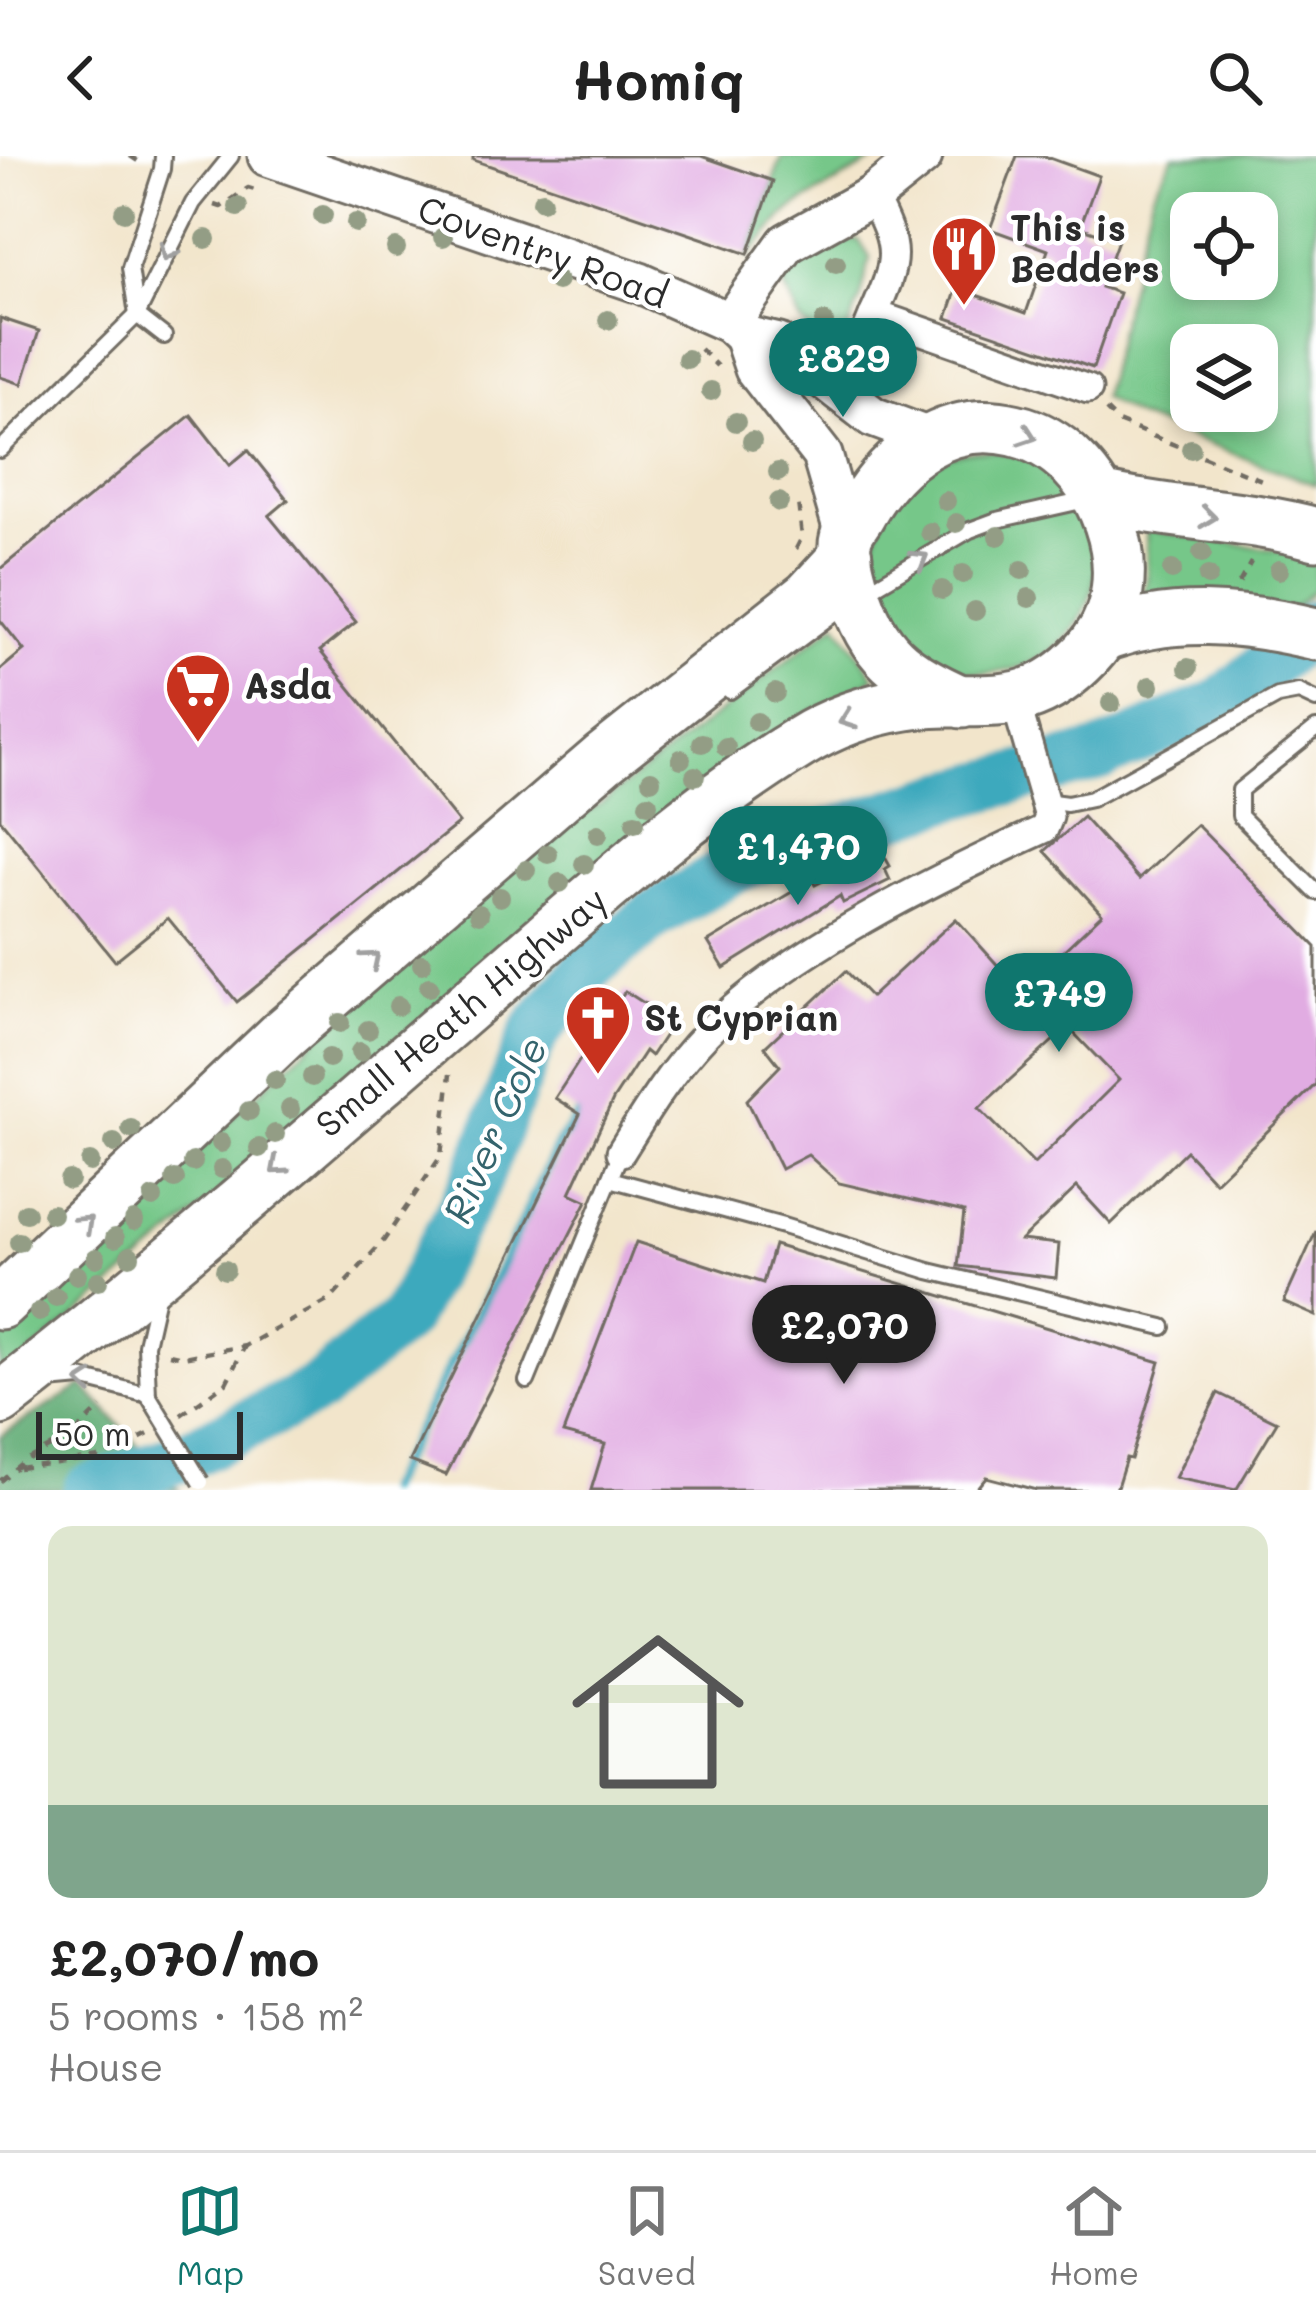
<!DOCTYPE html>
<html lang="en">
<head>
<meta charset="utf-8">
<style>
  :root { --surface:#fff; --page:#f6f6f6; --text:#222; --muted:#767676; --line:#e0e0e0; --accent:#0f766e }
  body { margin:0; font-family:Mali,sans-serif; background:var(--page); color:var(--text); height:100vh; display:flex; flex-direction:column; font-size:45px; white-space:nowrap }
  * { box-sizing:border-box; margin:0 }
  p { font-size:39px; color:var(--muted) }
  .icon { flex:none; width:66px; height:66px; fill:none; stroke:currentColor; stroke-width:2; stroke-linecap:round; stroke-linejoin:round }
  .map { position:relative; height:1334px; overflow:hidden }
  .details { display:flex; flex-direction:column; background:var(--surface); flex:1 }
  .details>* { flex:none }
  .fabs { position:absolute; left:1170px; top:36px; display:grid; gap:24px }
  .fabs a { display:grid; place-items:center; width:108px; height:108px; border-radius:24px; background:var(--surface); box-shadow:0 6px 18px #0003; font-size:60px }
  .scale { position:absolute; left:36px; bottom:30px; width:207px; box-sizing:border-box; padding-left:12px; border:6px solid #2b2b2b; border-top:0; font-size:33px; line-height:42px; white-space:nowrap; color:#2b2b2b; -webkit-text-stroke:9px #fff; paint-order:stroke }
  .price { position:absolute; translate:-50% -102px; padding:0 27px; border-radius:42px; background:var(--accent); color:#fff; font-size:39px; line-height:78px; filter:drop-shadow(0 3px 6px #0008) }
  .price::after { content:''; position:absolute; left:50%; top:72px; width:36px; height:27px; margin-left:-18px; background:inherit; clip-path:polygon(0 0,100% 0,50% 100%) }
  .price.on { background:#222; color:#fff }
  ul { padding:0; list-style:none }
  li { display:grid; align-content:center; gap:24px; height:636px; padding:0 48px }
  li span { display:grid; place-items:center; height:372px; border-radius:24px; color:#555 }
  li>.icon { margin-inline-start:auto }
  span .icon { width:216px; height:216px; fill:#fffc; stroke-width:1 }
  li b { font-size:51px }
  header { display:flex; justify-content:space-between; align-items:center; height:156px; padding:0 48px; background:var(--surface); font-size:54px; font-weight:700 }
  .menu { display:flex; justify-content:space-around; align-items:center; height:168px; border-top:3px solid var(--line); background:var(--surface); font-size:33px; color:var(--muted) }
  .menu a { display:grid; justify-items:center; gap:6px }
  .menu .on { color:var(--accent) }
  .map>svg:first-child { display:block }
  .green { fill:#76c789; stroke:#50795a; stroke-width:3; fill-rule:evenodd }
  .forest { fill:#60ac75; stroke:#466c50; stroke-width:3 }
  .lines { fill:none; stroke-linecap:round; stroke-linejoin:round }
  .stream { stroke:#3ea9bd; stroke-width:9 }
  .river { stroke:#3ea9bd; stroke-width:51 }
  .building { fill:#e1ace2; fill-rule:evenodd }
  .lane-casing { stroke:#716c63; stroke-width:20 }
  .street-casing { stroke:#716c63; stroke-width:33 }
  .secondary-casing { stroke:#716c63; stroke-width:45 }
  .highway-casing { stroke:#716c63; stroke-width:57 }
  .path { stroke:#716c63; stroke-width:4.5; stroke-dasharray:9 9; stroke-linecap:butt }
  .lane { stroke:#fff; stroke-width:14 }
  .street { stroke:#fff; stroke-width:27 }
  .secondary { stroke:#fff; stroke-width:39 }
  .highway { stroke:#fff; stroke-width:51 }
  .lane-bridge-casing { stroke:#716c63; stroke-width:20; stroke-linecap:butt }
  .lane-bridge { stroke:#fff; stroke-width:14 }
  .tree { fill:#939d85 }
  .oneway { stroke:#a0a0a0 }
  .labels { text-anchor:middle; stroke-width:9; stroke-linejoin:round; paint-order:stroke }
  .poi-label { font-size:36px; font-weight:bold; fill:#2b2b2b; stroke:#fff; text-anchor:start }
  .street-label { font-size:36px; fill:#2b2b2b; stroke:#fff }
  .water-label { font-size:39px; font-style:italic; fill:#34646d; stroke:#fff }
</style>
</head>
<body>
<header><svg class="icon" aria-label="back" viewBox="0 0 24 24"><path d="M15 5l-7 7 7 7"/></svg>Homiq<svg class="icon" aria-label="search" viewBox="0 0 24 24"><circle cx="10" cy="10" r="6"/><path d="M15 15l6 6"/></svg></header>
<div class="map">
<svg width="1316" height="1334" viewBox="0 0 1316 1334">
  <rect width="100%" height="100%" fill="#fff"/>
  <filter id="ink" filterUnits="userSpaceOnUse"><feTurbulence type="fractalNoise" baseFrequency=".00833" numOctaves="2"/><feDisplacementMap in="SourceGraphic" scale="24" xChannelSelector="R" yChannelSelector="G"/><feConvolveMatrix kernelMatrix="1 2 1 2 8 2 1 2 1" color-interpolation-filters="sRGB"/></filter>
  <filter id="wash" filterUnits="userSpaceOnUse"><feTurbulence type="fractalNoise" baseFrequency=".004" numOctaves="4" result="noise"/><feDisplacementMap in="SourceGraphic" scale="48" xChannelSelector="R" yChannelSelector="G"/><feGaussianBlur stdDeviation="2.7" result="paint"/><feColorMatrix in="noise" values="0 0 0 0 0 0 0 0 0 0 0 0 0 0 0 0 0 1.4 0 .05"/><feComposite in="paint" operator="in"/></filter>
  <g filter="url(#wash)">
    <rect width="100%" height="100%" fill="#f2e5cb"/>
    <g class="green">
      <path d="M 782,0 L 882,0 L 788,55 L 746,103 Z"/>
      <path d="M 1173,0 L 1316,0 L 1316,329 L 1139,262 L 1102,241 L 1152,39 ZM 1191,57 L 1257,57 L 1257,123 L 1191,123 ZM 1191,189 L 1257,189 L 1257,255 L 1191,255 Z"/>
      <path d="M 834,82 L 859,84 L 870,102 L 861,141 L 838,198 L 800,165 L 783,128 L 791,109 Z"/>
      <circle cx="985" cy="406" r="111"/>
      <path d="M 1146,373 C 1203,385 1260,388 1316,403 L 1316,432 L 1293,452 L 1142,448 L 1147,424 Z"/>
      <path d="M 837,466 L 875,521 L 743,597 L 0,1224 L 0,1181 L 502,707 L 600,648 Z"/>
    </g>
    <path class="forest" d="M 83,1229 L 179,1334 L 0,1334 L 0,1280 Z"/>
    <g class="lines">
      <g class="stream">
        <path d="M 588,811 L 597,892"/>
        <path d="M 386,1334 L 500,1112 L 558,987 L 584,951"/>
      </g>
      <path class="river" d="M 88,1334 L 187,1299 L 318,1233 L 404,1162 L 477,1024 L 534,877 L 588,811 L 655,758 L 731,714 L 779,694 L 952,639 L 1102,599 L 1221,547 L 1316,469"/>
    </g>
    <g id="blocks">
      <g class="building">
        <path d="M 473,0 L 701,0 L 773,25 L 748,98 L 473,4 Z"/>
        <path d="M 1017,0 L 1044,0 L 1099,20 L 1080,71 L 1118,84 L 1101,131 L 1119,137 L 1093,212 L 947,162 L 957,132 L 1026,157 L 1048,94 L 990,73 Z"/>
        <path d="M 0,162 L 39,175 L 22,228 L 0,221 Z"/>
        <path d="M 191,259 L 230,309 L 248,294 L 288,344 L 269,360 L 356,466 L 320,495 L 459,667 L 237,846 L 168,762 L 115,805 L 0,663 L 0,514 L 24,494 L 0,464 L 0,413 Z"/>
        <path d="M 1083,661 L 1139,723 L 1197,669 L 1316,791 L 1316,928 L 1215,1026 L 1186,995 L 1111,1068 L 1077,1031 L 1021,1084 L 1059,1088 L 1056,1122 L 958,1110 L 964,1056 L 839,1027 L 808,999 L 781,1013 L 747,944 L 780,910 L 765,891 L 846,815 L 871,841 L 956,763 L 1021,835 L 1102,758 L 1045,695 ZM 1068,871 L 1119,924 L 1034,1008 L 979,952 Z"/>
        <path d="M 882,696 L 890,710 L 885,713 L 890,724 L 843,747 L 840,740 L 724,812 L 708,786 L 812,724 L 815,729 Z"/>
        <path d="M 625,835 L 661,858 L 654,867 L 667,876 L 651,900 L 645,895 L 613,944 L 570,1037 L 587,1045 L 446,1319 L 410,1305 L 580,958 L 555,942 Z"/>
        <path d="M 1316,1075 L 1316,1160 L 1284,1146 Z"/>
        <path d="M 636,1086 L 763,1127 L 774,1089 L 1160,1206 L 1131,1303 L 1126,1302 L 1116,1334 L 1036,1334 L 986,1321 L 975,1334 L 591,1334 L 605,1288 L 563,1277 Z"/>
        <path d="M 1218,1237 L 1277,1266 L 1236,1334 L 1175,1322 Z"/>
      </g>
    </g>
  </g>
  <g filter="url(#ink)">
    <use href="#blocks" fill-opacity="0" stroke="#716c63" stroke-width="3"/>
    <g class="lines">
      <g class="lane-casing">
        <g id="lane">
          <path d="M 163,0 L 162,13 L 130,112 L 137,159 L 193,47 L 231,0"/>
          <path d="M 0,294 L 137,159 L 164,180"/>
          <path d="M 865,436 L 970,374 L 997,364 L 1086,344"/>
          <path d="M 730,535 L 847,448"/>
          <path d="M 1316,573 L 1240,634 L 1240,660 L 1316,736"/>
          <path d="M 1045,645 L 1067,648 L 1091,643 L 1278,540 L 1299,536 L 1316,544"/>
          <path d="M 610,1023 L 783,1070 L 929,1115 L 1163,1171"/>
          <path d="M 49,1225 L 81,1222 L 148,1239 L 146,1189 L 158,1136"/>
          <path d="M 527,1225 L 621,996"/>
        </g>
      </g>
      <g class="street-casing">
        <g id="street">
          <path d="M 872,40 C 900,94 898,103 874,158 L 1088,233"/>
          <path d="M 855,204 L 874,158"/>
          <path d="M 621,996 C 647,954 672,913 707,877 C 787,795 939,721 1044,673 L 1049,661 L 1015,544"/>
        </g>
      </g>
      <g class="secondary-casing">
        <g id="secondary">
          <path d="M 268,0 L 640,127 L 730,167 L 744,180 L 779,188 L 873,261 L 932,283"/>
          <path d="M 730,167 L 787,87 L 872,40 L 922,0"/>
          <path d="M 744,180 L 755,213 L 822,299 L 846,382"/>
        </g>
      </g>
      <g class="highway-casing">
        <g id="highway">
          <path d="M 1101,342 C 1172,359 1246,358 1316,378"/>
          <path d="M 1100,481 C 1172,453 1243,461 1316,478"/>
          <path d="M 0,1147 L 284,878 L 603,603 L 809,440 L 846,400"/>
          <path d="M 0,1243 C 166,1115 324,974 483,837 C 584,750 686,656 799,587 C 832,566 867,554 906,548 C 983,537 1024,564 1087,498 C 1155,427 1104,294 1014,274 C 947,258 893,301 861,355 C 857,363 848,373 846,382 C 842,396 849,419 853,433 C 872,499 903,519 962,546"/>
        </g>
      </g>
      <g class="path">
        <path d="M 130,0 L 142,8"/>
        <path d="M 215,49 L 221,51 L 248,32 L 262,36"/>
        <path d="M 700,193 L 717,210"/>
        <path d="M 1106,254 L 1118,266 L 1264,325"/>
        <path d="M 796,393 L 802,381 L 798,346"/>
        <path d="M 1239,427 L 1251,406"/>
        <path d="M 169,1198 L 183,1201 L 245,1190 L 331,1143 L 384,1084 L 441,1000 L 450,918"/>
        <path d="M 181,1259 L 226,1227 L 245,1190"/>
        <path d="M 19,1312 L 100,1301 L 151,1277"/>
        <path d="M 0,1325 L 24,1305 L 74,1278 L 101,1251"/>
      </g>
      <use href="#lane" class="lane"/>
      <use href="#street" class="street"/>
      <use href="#secondary" class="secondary"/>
      <use href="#highway" class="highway"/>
      <g class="lane-bridge-casing">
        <path id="lane-bridge" d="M 148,1239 L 201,1326"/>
      </g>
      <use href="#lane-bridge" class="lane-bridge"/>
    </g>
    <g class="tree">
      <circle cx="542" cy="45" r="10"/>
      <circle cx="238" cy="51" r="10"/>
      <circle cx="124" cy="56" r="10"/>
      <circle cx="323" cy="59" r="10"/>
      <circle cx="356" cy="67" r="10"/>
      <circle cx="443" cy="81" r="10"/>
      <circle cx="206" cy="83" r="10"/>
      <circle cx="396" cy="92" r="10"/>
      <circle cx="836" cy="108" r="10"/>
      <circle cx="557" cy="125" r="10"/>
      <circle cx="608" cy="164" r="10"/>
      <circle cx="824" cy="166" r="10"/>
      <circle cx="687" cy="203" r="10"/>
      <circle cx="711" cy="235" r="10"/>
      <circle cx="736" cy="266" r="10"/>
      <circle cx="752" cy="285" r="10"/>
      <circle cx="1191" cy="293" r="10"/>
      <circle cx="778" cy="316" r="10"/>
      <circle cx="946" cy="345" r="10"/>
      <circle cx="779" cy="346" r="10"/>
      <circle cx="956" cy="367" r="10"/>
      <circle cx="930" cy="376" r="10"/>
      <circle cx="998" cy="380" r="10"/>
      <circle cx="1202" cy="397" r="10"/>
      <circle cx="1022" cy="414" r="10"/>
      <circle cx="1172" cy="414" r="10"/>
      <circle cx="1279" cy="414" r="10"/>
      <circle cx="963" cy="418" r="10"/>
      <circle cx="1208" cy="420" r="10"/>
      <circle cx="942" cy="434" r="10"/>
      <circle cx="1029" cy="442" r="10"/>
      <circle cx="975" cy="455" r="10"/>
      <circle cx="1188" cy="512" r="10"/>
      <circle cx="1150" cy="530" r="10"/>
      <circle cx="775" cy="537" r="10"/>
      <circle cx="1111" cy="547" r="10"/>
      <circle cx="757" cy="566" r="10"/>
      <circle cx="702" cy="587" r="10"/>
      <circle cx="726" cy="591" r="10"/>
      <circle cx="681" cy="603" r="10"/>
      <circle cx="695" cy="620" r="10"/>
      <circle cx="651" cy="624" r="10"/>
      <circle cx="648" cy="648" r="10"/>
      <circle cx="635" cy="667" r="10"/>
      <circle cx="598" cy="678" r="10"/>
      <circle cx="548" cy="698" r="10"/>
      <circle cx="584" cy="708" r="10"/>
      <circle cx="526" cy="714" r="10"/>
      <circle cx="560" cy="727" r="10"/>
      <circle cx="500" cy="741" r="10"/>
      <circle cx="479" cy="758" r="10"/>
      <circle cx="422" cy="808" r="10"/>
      <circle cx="429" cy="831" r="10"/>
      <circle cx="398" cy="850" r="10"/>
      <circle cx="340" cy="867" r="10"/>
      <circle cx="368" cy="874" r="10"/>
      <circle cx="360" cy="896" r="10"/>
      <circle cx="329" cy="902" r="10"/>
      <circle cx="312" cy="921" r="10"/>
      <circle cx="275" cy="924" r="10"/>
      <circle cx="290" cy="953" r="10"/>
      <circle cx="249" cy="955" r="10"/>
      <circle cx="131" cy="973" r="10"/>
      <circle cx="275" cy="978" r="10"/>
      <circle cx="114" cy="987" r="10"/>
      <circle cx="221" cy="987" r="10"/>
      <circle cx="259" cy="992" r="10"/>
      <circle cx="90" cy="1006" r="10"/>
      <circle cx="193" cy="1006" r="10"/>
      <circle cx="222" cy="1013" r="10"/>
      <circle cx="175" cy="1023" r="10"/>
      <circle cx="69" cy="1024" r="10"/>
      <circle cx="153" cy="1042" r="10"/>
      <circle cx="26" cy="1057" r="10"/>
      <circle cx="52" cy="1058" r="10"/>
      <circle cx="134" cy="1065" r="10"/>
      <circle cx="115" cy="1082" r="10"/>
      <circle cx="19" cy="1086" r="10"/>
      <circle cx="130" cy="1100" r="10"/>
      <circle cx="96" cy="1102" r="10"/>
      <circle cx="225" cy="1114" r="10"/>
      <circle cx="77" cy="1119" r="10"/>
      <circle cx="98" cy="1125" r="10"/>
      <circle cx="56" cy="1141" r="10"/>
      <circle cx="39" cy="1156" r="10"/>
    </g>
    <defs><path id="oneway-chevron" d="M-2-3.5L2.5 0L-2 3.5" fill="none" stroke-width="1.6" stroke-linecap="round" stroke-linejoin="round" transform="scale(3)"/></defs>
    <g class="oneway">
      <use href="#oneway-chevron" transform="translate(168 97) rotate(116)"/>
      <use href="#oneway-chevron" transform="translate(1028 280) rotate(19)"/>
      <use href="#oneway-chevron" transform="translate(1208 361) rotate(7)"/>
      <use href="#oneway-chevron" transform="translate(920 403) rotate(-31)"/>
      <use href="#oneway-chevron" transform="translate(847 564) rotate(160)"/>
      <use href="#oneway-chevron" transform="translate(372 803) rotate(-40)"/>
      <use href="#oneway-chevron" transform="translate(278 1011) rotate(139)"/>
      <use href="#oneway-chevron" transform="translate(85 1067) rotate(-43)"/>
      <use href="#oneway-chevron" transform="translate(85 1226) rotate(-175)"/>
    </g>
  </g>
  <defs>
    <g id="restaurant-pin" transform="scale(3.45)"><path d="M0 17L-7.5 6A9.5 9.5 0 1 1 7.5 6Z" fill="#c8321e" stroke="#fff"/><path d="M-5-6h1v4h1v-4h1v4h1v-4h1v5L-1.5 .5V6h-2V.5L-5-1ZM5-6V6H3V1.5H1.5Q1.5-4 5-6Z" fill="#fff"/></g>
    <g id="supermarket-pin" transform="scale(3.45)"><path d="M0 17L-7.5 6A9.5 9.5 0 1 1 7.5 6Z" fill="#c8321e" stroke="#fff"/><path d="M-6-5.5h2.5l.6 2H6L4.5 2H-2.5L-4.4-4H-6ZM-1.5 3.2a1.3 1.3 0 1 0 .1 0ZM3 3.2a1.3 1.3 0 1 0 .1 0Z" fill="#fff"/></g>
    <g id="church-pin" transform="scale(3.45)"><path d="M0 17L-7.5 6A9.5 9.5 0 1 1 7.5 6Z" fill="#c8321e" stroke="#fff"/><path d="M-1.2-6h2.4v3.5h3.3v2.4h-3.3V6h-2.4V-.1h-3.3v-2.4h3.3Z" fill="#fff"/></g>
  </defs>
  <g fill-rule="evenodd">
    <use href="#restaurant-pin" x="964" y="93"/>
    <use href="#supermarket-pin" x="198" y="530"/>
    <use href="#church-pin" x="598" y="862"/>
  </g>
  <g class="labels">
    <g class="poi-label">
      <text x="1010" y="85">This is<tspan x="1010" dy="41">Bedders</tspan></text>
      <text x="244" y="543">Asda</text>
      <text x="644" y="875">St Cyprian</text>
    </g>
    <g class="street-label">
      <text transform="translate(543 96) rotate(20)" y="13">Coventry Road</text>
      <text transform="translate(461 856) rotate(-40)" y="13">Small Heath Highway</text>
    </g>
    <g class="water-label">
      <text transform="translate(495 974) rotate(-66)" y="14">River Cole</text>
    </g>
  </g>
</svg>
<div class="fabs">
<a><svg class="icon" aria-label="locate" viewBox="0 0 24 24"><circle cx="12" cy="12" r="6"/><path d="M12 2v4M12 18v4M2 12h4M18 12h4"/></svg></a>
<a><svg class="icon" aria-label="layers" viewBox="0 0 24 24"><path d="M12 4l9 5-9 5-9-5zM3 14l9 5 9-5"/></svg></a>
</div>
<div class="scale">50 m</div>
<b class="price" style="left:843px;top:264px">£829</b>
<b class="price" style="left:798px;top:752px">£1,470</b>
<b class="price" style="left:1059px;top:899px">£749</b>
<b class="price on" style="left:844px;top:1231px">£2,070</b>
</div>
<section class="details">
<ul>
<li><span style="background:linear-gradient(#dfe7d0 75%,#7fa58c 0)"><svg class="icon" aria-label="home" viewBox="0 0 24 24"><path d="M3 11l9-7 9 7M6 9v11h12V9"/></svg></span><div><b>£2,070/mo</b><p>5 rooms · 158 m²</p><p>House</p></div></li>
</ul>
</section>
<nav class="menu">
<a class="on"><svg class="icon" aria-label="map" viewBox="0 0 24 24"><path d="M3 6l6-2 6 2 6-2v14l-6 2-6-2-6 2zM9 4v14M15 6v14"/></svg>Map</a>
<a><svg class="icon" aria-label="saved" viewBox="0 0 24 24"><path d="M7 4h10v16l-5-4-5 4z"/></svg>Saved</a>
<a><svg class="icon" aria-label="home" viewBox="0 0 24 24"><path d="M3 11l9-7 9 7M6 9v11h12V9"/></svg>Home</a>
</nav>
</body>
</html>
